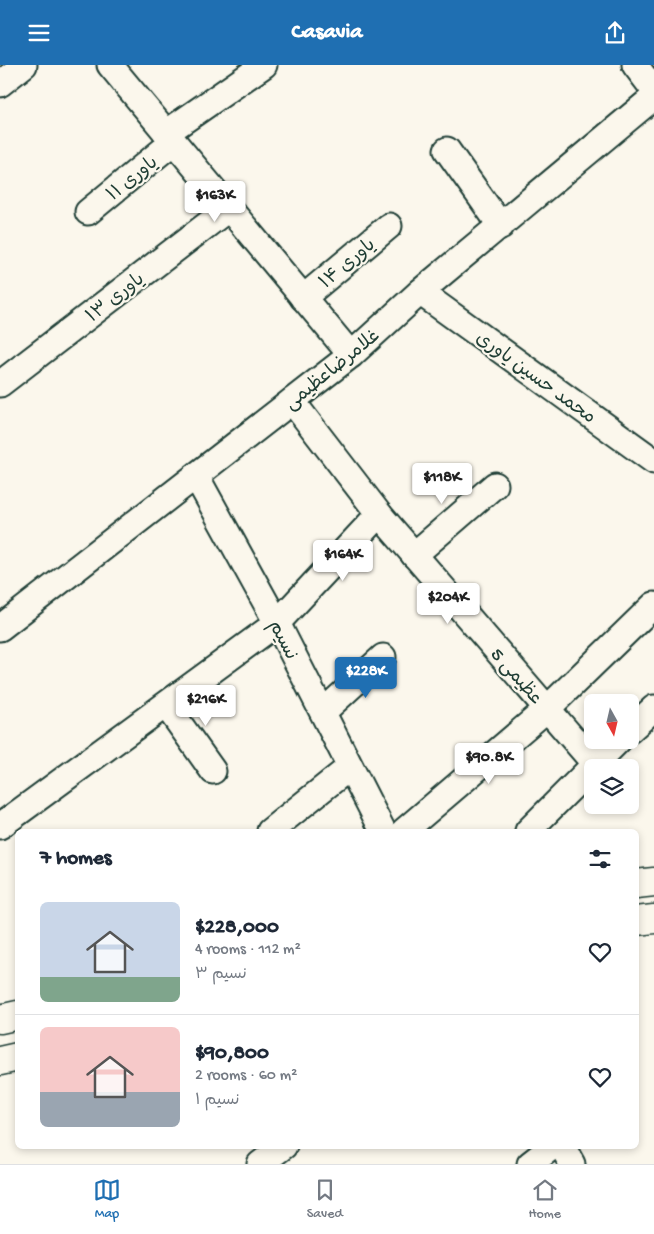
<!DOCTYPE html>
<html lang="en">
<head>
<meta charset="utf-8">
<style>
  :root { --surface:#fff; --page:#f2f2f3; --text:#1f2937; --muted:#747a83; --line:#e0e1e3; --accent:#1f6fb2 }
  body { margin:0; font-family:"Gochi Hand","Playpen Sans Arabic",sans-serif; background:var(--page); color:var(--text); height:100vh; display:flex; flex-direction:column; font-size:19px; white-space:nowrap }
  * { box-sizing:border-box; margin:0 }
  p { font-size:16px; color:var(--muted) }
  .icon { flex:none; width:28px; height:28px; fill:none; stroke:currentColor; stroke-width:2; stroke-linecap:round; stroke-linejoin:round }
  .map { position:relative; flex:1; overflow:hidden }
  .drawer { position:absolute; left:15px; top:764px; width:624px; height:320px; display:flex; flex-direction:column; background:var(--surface); border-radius:8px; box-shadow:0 2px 8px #0003 }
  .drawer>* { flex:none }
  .needle { width:32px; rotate:172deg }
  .fabs { position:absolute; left:584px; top:629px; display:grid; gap:10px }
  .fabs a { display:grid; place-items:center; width:55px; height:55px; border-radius:8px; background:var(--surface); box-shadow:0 2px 8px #0003; font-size:25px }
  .price { position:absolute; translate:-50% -42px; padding:0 11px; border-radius:5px; background:#fff; color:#222; font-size:16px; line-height:32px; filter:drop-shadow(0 1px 2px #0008) }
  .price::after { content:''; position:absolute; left:50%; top:30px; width:15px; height:11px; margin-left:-8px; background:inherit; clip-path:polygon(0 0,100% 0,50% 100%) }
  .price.selected { background:var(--accent); color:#fff }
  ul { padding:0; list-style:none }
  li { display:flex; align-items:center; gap:15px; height:125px; padding:0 25px }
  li+li { border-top:1px solid var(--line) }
  li span { display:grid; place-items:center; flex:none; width:140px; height:100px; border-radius:8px; color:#555 }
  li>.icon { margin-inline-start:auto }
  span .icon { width:60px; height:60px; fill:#fffc; stroke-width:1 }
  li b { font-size:21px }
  h2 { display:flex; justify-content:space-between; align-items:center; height:60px; padding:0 25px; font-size:21px }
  header { display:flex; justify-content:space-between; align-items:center; height:65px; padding:0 25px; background:var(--accent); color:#fff; font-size:22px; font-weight:700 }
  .tab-bar { display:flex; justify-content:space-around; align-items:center; height:70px; border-top:1px solid var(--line); background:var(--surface); font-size:14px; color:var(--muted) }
  .tab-bar a { display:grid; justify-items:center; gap:2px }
  .tab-bar .selected { color:var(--accent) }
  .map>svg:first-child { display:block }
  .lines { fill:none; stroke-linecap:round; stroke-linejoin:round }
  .minor-casing { stroke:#1f3d34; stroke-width:29 }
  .major-casing { stroke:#1f3d34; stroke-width:31 }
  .minor { stroke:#fbf7ec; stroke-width:25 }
  .major { stroke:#fbf7ec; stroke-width:28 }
  .labels { text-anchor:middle; stroke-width:4.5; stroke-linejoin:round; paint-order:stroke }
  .street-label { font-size:19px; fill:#1f3d34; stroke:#fbf7ec }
</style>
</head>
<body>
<header><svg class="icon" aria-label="menu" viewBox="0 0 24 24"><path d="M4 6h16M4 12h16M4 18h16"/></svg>Casavia<svg class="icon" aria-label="share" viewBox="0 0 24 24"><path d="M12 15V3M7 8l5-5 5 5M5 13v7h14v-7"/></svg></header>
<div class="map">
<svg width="654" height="1099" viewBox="0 0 654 1099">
  <rect width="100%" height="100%" fill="#fbf7ec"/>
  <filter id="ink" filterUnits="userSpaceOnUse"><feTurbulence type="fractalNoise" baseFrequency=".02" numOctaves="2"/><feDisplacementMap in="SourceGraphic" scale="10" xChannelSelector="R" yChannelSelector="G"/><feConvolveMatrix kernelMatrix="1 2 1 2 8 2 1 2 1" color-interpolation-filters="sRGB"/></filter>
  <g filter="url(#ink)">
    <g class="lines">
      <g class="minor-casing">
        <g id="minor">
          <path d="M 110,0 L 351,290"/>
          <path d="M 635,0 L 654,25"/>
          <path d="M 0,19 L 24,0"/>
          <path d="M 166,68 L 264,0"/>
          <path d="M 447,85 L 501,161"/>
          <path d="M 88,147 L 173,77"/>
          <path d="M 420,227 L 654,396"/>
          <path d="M 303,233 L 389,161"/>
          <path d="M 0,319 L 229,143"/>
          <path d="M 292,336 L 379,449 L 594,698"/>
          <path d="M 196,411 L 277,558 L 383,766"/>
          <path d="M 414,490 L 495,420"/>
          <path d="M 0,563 L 351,290 L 420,227 L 654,32"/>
          <path d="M 166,640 L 213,706"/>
          <path d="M 323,647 L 383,592"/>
          <path d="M 630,665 L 654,643"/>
          <path d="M 0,761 L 277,558 L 379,449"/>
          <path d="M 270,766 L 350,702"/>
          <path d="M 404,766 L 548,643 L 654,540"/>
          <path d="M 528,766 L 619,675"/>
          <path d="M 562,1081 L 572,1099"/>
          <path d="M 260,1099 L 284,1081"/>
          <path d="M 530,1099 L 553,1081"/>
        </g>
      </g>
      <g class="major-casing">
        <g id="major">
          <path d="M 636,819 L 654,817"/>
          <path d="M 636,856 L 654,854"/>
          <path d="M 0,954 L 18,950"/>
          <path d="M 0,996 L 18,992"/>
        </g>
      </g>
      <use href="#minor" class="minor"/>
      <use href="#major" class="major"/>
    </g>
  </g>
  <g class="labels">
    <g class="street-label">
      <text transform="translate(131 112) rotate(-39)" y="7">یاوری ۱۱</text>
      <text transform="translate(346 197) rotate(-40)" y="7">یاوری ۱۴</text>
      <text transform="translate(114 231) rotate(-38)" y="7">یاوری ۱۳</text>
      <text transform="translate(331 303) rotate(-39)" y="7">غلامرضاعظیمی</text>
      <text transform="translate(537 311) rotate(36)" y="7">محمد حسین یاوری</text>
      <text transform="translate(285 574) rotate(63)" y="7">نسیم</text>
      <text transform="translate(518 610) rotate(49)" y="7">عظیمی 5</text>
    </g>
  </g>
</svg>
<div class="fabs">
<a><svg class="needle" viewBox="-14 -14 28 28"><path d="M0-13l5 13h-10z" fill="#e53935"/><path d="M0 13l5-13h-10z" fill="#747a83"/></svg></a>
<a><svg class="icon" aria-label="layers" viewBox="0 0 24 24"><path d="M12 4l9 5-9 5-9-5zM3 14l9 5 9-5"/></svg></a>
</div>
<b class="price" style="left:215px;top:158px">$163K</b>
<b class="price" style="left:442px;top:440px">$118K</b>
<b class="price" style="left:343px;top:517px">$164K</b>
<b class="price" style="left:448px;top:560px">$204K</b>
<b class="price selected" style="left:366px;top:634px">$228K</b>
<b class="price" style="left:206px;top:662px">$216K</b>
<b class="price" style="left:489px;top:720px">$90.8K</b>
<section class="drawer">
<h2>7 homes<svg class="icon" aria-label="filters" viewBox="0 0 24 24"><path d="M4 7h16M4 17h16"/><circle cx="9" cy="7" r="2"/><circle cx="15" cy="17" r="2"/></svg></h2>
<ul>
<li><span style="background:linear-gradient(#c9d6e8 75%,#7fa58c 0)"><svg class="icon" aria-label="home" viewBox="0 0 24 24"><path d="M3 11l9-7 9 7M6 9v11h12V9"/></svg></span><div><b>$228,000</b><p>4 rooms · 112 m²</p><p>نسیم ۳</p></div><svg class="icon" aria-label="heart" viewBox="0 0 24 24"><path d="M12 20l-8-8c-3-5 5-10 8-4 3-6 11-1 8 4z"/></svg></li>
<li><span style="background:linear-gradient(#f6c9c9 65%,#9aa5b1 0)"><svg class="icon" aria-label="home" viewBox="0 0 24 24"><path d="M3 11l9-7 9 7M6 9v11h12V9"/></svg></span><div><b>$90,800</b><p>2 rooms · 60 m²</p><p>نسیم ۱</p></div><svg class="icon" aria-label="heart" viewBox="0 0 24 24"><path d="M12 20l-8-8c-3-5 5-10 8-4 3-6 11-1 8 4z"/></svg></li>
</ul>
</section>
</div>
<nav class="tab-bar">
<a class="selected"><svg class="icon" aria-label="map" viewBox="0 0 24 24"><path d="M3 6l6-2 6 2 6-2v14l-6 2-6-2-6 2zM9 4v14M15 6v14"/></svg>Map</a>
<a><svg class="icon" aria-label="saved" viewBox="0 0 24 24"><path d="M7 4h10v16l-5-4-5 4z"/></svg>Saved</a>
<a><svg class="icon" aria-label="home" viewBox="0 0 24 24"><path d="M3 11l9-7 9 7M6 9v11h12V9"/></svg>Home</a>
</nav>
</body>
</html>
